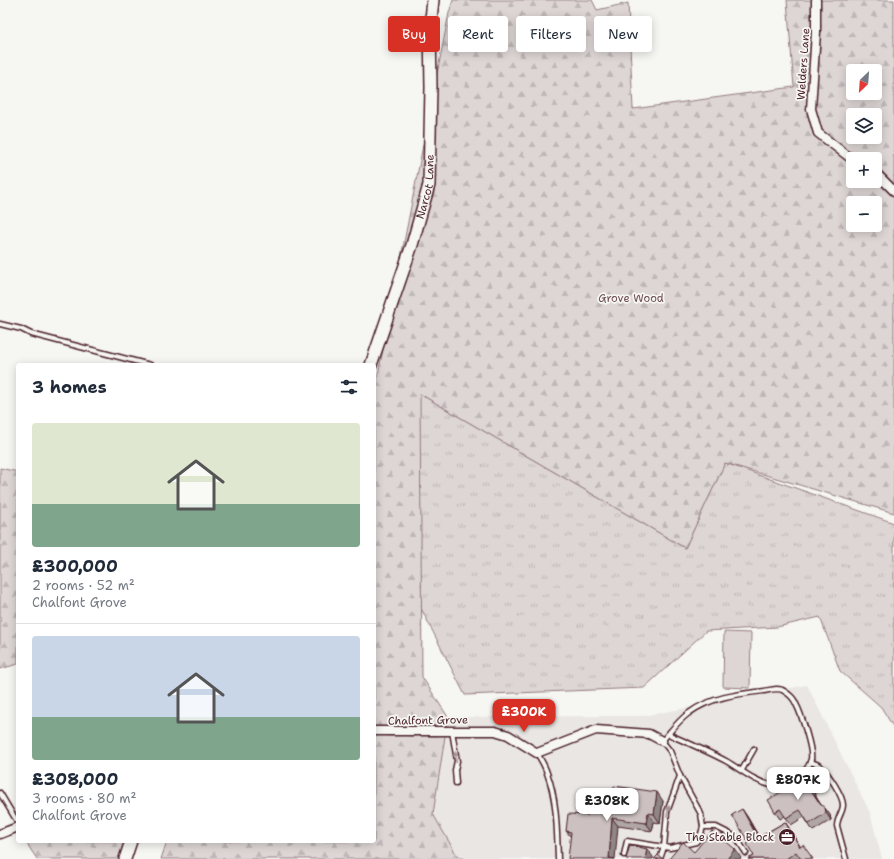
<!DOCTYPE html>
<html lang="en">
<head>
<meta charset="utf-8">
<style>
  :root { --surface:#fff; --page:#f6f6f7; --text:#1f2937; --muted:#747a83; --line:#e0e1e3; --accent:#d93025 }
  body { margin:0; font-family:"Shantell Sans",sans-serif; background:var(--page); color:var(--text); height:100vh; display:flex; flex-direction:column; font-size:15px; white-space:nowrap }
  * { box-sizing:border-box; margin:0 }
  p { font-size:13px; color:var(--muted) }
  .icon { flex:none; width:22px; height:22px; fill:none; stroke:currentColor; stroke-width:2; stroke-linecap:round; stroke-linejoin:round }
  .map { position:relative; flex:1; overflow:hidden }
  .panel { position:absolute; left:16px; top:363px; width:360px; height:480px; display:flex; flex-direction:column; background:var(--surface); border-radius:4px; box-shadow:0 2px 10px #0003 }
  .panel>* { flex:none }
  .hud { position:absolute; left:388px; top:16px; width:380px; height:36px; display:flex; gap:8px }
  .needle { width:26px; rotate:205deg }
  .buttons { position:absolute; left:846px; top:64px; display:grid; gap:8px }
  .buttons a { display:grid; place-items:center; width:36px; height:36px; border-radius:4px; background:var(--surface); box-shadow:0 2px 10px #0003; font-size:20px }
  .price { position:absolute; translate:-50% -34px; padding:0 9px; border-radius:8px; background:#fff; color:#222; font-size:13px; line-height:26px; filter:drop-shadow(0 1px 2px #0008) }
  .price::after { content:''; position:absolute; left:50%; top:24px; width:12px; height:9px; margin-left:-6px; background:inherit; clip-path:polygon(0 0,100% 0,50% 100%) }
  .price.current { background:var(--accent); color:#fff }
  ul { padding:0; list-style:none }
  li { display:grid; align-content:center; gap:8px; height:212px; padding:0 16px }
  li+li { border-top:1px solid var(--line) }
  li span { display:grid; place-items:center; height:124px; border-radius:4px; color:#555 }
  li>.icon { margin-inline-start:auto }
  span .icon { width:72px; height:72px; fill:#fffc; stroke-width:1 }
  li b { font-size:17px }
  h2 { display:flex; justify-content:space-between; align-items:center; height:48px; padding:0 16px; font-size:17px }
  .chip { padding:0 14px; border-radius:4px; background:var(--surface); box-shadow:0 2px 10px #0003; font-size:14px; line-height:36px }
  .chip.current { background:var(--accent); color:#fff }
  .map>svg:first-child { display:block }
  .built { fill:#e9e6e3 }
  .grass { fill:url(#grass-tufts); stroke:#947a80 }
  .forest { fill:url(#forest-firs); stroke:#947a80; fill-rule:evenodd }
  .pitch { fill:#ddd6d5; stroke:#947a80 }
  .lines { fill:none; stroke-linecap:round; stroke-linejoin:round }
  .service-casing { stroke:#4a1f2b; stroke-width:7 }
  .minor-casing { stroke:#4a1f2b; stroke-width:11 }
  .tertiary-casing { stroke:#4a1f2b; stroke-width:14 }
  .service { stroke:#f6f6f2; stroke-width:4 }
  .minor { stroke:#f6f6f2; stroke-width:8 }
  .tertiary { stroke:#f6f6f2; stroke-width:11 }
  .wall { fill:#afa6a5; stroke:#4a1f2b }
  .shaded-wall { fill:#8f8786; stroke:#4a1f2b }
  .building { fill:#ccc1c0; stroke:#4a1f2b }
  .oneway { fill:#a99598 }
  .labels { text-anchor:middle; stroke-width:3.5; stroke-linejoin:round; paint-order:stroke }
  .street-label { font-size:11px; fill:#4a1f2b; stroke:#f6f6f2 }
  .park-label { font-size:11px; fill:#6f4d56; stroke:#f6f6f2 }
  .poi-label { font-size:11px; fill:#4a1f2b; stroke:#f6f6f2; text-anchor:end }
</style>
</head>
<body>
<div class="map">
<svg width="894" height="859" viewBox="0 0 894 859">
  <defs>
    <pattern id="grass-tufts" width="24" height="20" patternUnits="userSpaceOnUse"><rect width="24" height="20" fill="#ddd6d5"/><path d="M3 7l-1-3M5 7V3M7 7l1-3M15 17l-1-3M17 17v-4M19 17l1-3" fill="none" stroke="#bfb7b7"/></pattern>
    <pattern id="forest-firs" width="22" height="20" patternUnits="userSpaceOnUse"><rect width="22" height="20" fill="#ddd6d5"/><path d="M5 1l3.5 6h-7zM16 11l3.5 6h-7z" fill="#bfb7b7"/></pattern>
  </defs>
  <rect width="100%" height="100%" fill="#f6f6f2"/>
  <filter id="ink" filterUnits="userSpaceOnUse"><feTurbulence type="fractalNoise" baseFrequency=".025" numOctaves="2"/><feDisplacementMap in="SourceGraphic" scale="8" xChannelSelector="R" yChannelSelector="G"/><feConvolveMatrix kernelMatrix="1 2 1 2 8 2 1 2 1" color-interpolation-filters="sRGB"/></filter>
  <g filter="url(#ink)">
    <path class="built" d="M 807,685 L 870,813 L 882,859 L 442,859 L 433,814 L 448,717 L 644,716 Z"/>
    <path class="grass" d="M 420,394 L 685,548 L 725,463 L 894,523 L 894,728 L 881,707 L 840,671 L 820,617 L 777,627 L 706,631 L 644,688 L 465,695 L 391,549 Z"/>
    <g class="forest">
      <path d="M 453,0 L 592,0 L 597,10 L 628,3 L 633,109 L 794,87 L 787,0 L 894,0 L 894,513 L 725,463 L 685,548 L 420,394 L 422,677 L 448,717 L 433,814 L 456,854 L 464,859 L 161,859 L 167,841 L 374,841 L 374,395 L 449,13 ZM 853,71 L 875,71 L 875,93 L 853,93 ZM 853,115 L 875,115 L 875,137 L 853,137 ZM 853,159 L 875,159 L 875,181 L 853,181 ZM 853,203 L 875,203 L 875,225 L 853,225 Z"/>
      <path d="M 0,468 L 18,472 L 18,664 L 0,669 Z"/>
      <path d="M 25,841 L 129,841 L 122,859 L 37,859 Z"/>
    </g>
    <path class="pitch" d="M 724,632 L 751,633 L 750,688 L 723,687 Z"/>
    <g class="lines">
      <g class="service-casing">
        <g id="service">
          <path d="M 0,324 L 21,329 L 31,334 L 150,365"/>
          <path d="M 452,731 L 457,761 L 455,770 L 456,783"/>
          <path d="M 537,753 C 541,760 545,766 547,773 C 557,799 557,831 558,859"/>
          <path d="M 810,762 C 814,763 818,764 821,767 C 828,773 843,796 843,805 C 843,812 837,818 837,826 L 846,859"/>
          <path d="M 742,770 L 754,749"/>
          <path d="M 0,793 L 18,823"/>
          <path d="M 703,827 L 716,827 L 736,837 L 746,853"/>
          <path d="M 624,855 L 627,841 L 670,848 L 696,842 L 700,837 L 703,827 L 701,814 L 680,776 L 670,751 L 662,741 C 670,732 679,720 689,713 C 710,697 738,694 764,691 C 770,690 779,687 784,691 C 789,694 794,698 796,704 C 801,713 813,750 811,759 C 809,769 801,776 792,781 C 785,784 779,786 771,785 C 755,782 740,769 726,761 C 707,751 688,743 668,734"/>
          <path d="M 660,859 L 664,847 L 667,812 L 680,776"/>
        </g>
      </g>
      <g class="minor-casing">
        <g id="minor">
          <path d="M 816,0 L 816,32 L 811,109 L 818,133 L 853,160"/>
          <path d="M 875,172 L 894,191"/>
          <path d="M 374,731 L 495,731 L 508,735 L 537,753 L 596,730 L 649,734 L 662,741"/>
          <path d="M 0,834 L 18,827"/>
        </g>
      </g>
      <g class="tertiary-casing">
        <g id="tertiary">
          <path id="s1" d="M 371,365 L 412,245 L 429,185 L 431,87 L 430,28 L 433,0"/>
          <path d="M 125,859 L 131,841"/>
        </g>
      </g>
      <use href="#service" class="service"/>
      <use href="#minor" class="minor"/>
      <use href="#tertiary" class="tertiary"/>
    </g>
    <g class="wall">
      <path d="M 815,789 L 816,797 L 821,805 L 830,815 L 831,820 L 813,831 L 804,817 L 791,825 L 785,816 L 780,819 L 775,812 Z"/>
      <path d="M 612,800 L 663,801 L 660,823 L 654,822 L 652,831 L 618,826 L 570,836 L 566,831 L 594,811 Z"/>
      <path d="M 742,809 L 748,818 L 759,837 L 785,822 L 791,831 L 800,847 L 813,859 L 748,859 L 754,856 L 749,843 Z"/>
    </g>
    <g class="shaded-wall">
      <path d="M 810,782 L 815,789 L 816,797 L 825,811 L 811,790 Z"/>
      <path d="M 657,792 L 663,801 L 660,823 L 654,814 Z"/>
      <path d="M 825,808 L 830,815 L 831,820 L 826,813 Z"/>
      <path d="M 742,809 L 748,818 L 764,846 L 758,838 Z"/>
      <path d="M 648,813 L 654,822 L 652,831 L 646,823 Z"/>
      <path d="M 612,818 L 618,826 L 615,859 L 609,858 Z"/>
      <path d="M 785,822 L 791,831 L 806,856 L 800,847 Z"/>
      <path d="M 647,849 L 653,857 L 653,859 L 645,859 Z"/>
      <path d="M 735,849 L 741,858 L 740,859 L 727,859 Z"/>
    </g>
    <g class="building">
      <path d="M 804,777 L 810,782 L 811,790 L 820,804 L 825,808 L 826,813 L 809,824 L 800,810 L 786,818 L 780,809 L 775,812 L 768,800 L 784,790 L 789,783 L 795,782 Z"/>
      <path d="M 614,786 L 657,792 L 654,814 L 648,813 L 646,823 L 612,818 L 609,858 L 615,859 L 568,859 L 571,832 L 566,831 L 568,814 L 588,815 L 588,811 L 594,811 L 595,799 L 612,800 Z"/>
      <path d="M 742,809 L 758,838 L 785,822 L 800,847 L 803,845 L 813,859 L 801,859 L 796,852 L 786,859 L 748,859 L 754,856 L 747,844 L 749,843 L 732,815 Z"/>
      <path d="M 712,831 L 716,835 L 717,834 L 735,849 L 727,859 L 669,859 L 683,842 L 694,852 Z"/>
      <path d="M 630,845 L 647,849 L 645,859 L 626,859 Z"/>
      <path d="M 658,855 L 663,859 L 654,859 Z"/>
    </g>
    <defs><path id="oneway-solid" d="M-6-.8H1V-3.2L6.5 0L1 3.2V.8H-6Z"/></defs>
    <g class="oneway">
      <use href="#oneway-solid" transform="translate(456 757) rotate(-94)"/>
      <use href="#oneway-solid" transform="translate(668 811) rotate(-78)"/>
    </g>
  </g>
  <defs>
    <g id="office-disc" transform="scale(0.9)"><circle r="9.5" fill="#4a1f2b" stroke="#f6f6f2"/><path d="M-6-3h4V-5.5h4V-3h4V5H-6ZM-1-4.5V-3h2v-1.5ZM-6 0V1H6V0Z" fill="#fff"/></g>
  </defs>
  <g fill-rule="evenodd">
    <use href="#office-disc" x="787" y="837"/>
  </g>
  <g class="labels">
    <g class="street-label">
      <text transform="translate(803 64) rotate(-86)" y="4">Welders Lane</text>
      <text dy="4" stroke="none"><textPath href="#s1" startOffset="187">Narcot Lane</textPath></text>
      <text transform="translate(428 720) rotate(-1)" y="4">Chalfont Grove</text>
    </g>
    <g class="park-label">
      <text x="631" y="302">Grove Wood</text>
    </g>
    <g class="poi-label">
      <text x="774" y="841">The Stable Block</text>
    </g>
  </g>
</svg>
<div class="buttons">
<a><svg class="needle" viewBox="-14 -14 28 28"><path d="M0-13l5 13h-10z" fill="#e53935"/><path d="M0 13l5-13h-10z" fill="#747a83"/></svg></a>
<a><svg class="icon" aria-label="layers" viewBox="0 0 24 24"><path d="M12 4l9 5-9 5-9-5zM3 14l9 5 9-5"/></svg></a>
<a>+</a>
<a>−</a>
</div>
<b class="price current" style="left:524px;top:733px">£300K</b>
<b class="price" style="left:798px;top:801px">£807K</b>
<b class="price" style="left:607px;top:822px">£308K</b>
<div class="hud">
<a class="chip current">Buy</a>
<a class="chip">Rent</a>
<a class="chip">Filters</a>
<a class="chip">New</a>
</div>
<section class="panel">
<h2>3 homes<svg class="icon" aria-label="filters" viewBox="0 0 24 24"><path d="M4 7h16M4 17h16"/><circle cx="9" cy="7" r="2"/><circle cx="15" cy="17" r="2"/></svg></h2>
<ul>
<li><span style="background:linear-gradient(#dfe7d0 65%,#7fa58c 0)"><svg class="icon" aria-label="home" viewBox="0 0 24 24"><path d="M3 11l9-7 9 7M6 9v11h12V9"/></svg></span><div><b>£300,000</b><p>2 rooms · 52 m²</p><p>Chalfont Grove</p></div></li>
<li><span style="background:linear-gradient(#c9d6e8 65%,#7fa58c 0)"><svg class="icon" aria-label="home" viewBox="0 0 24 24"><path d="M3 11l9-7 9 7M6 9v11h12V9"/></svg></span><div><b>£308,000</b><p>3 rooms · 80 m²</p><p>Chalfont Grove</p></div></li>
</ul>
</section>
</div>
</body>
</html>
